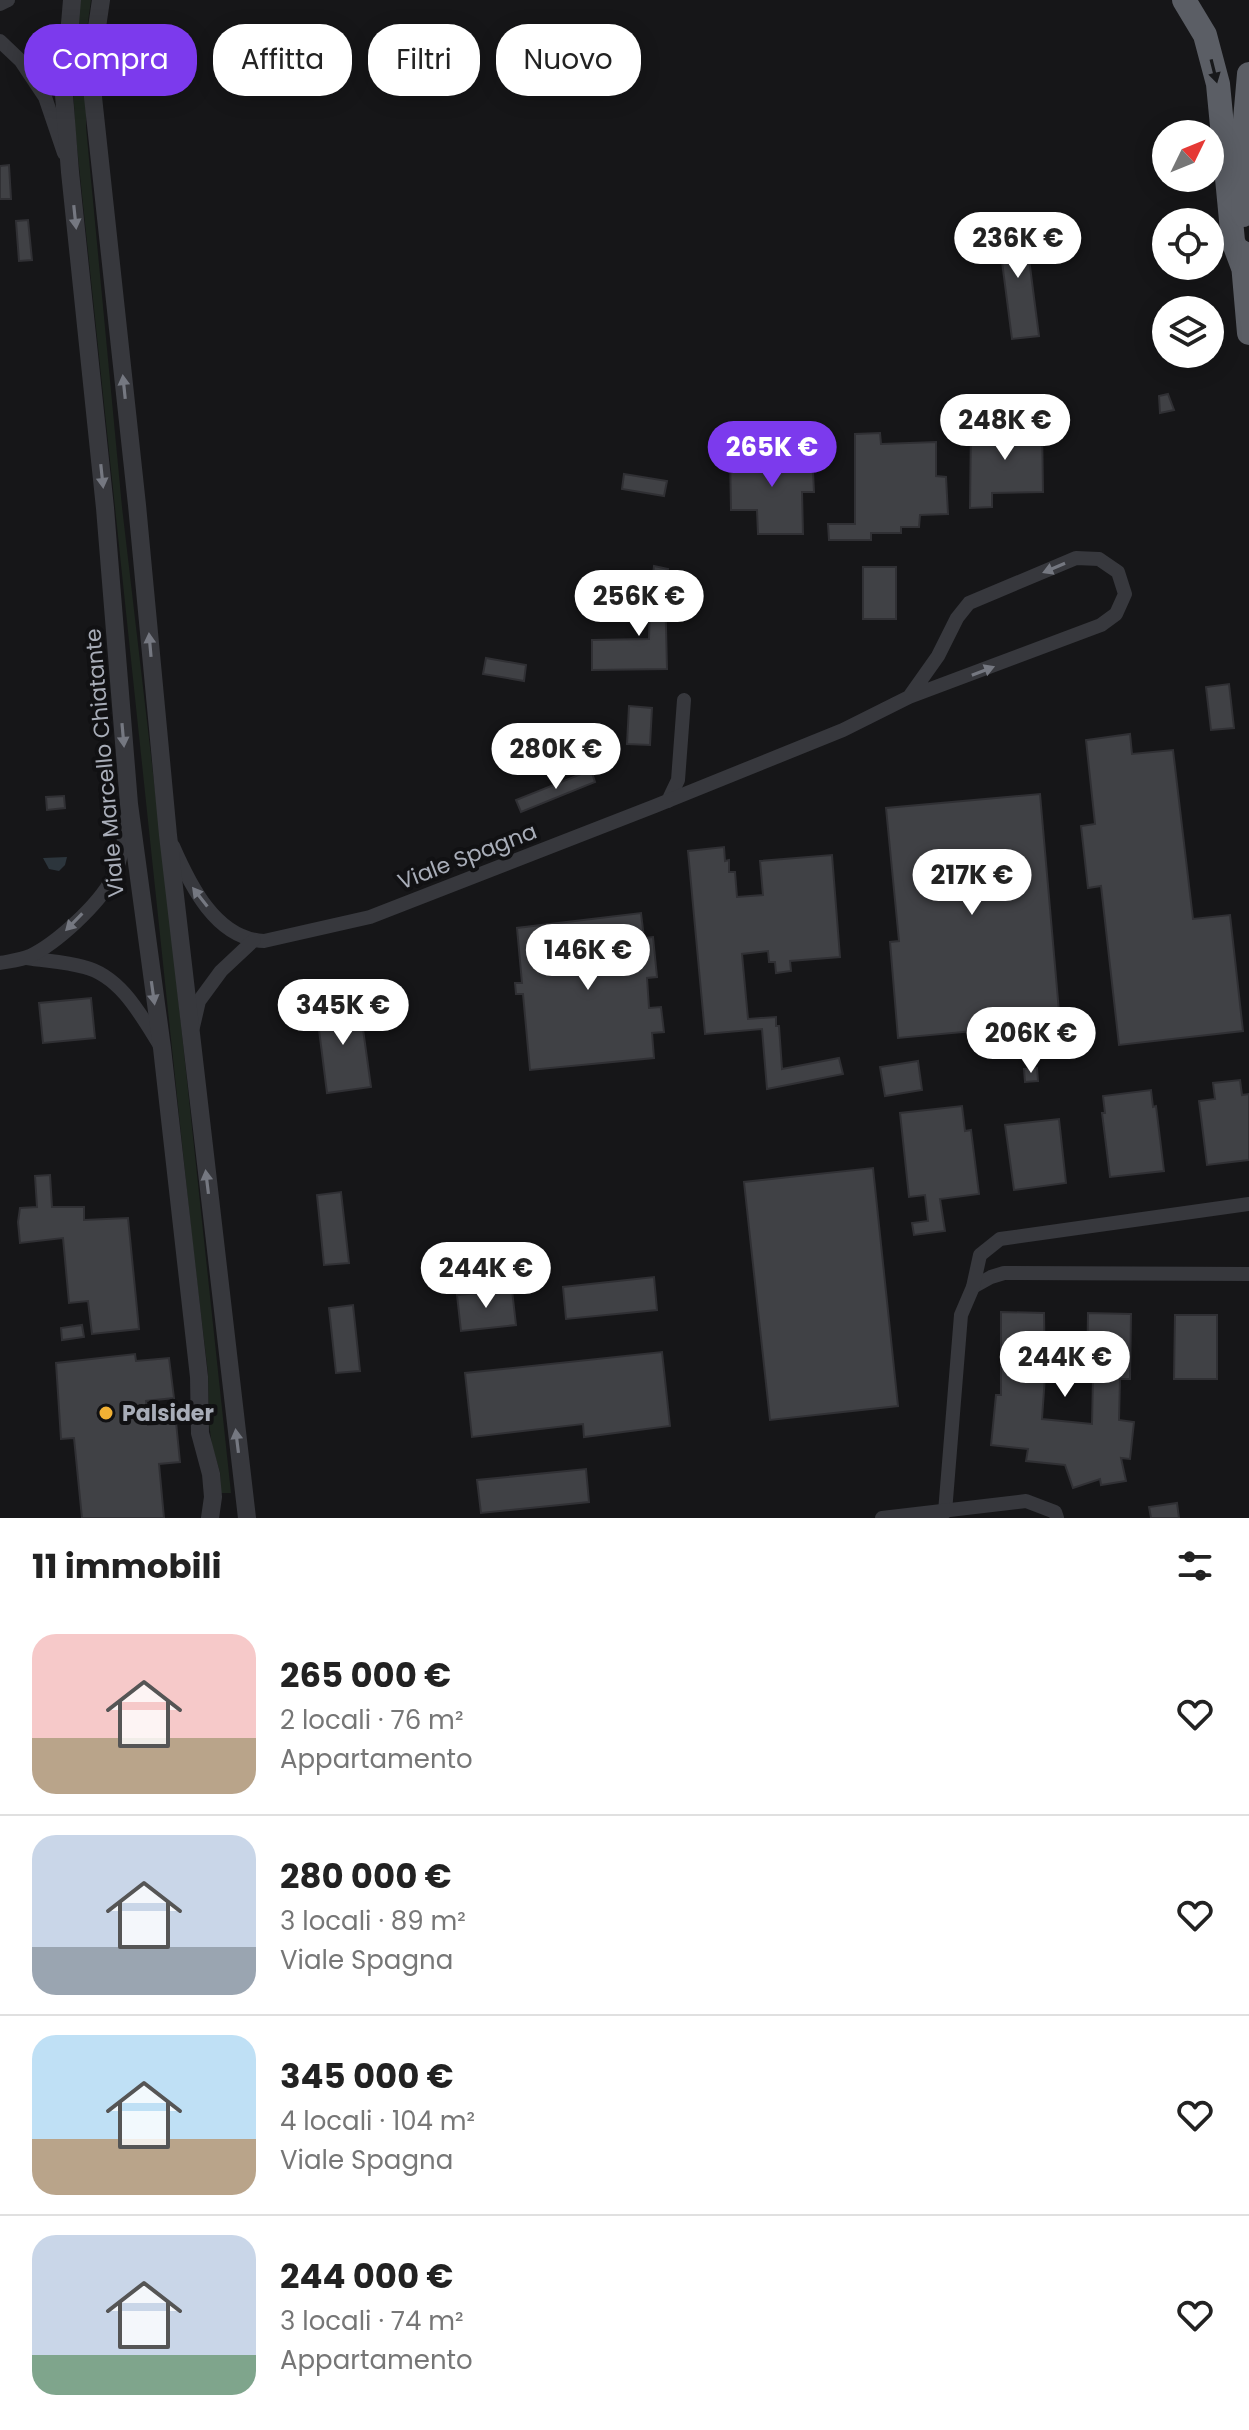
<!DOCTYPE html>
<html lang="it">
<head>
<meta charset="utf-8">
<style>
  :root { --surface:#fff; --page:#f2f2f2; --text:#222; --muted:#767676; --line:#e0e0e0; --accent:#7c3aed }
  body { margin:0; font-family:Poppins,sans-serif; background:var(--page); color:var(--text); height:100vh; display:flex; flex-direction:column; font-size:30px; white-space:nowrap }
  * { box-sizing:border-box; margin:0 }
  p { font-size:26px; color:var(--muted) }
  .icon { flex:none; width:44px; height:44px; fill:none; stroke:currentColor; stroke-width:2; stroke-linecap:round; stroke-linejoin:round }
  .map { position:relative; height:1518px; overflow:hidden }
  .details { display:flex; flex-direction:column; background:var(--surface); flex:1 }
  .details>* { flex:none }
  .banner { position:absolute; left:24px; top:24px; width:800px; height:72px; display:flex; gap:16px }
  .needle { width:52px; rotate:47deg }
  .controls { position:absolute; left:1152px; top:120px; display:grid; gap:16px }
  .controls a { display:grid; place-items:center; width:72px; height:72px; border-radius:50%; background:var(--surface); box-shadow:0 4px 20px #0003; font-size:40px }
  .price { position:absolute; translate:-50% -68px; padding:0 18px; border-radius:28px; background:#fff; color:#222; font-size:26px; line-height:52px; filter:drop-shadow(0 2px 4px #0008) }
  .price::after { content:''; position:absolute; left:50%; top:48px; width:24px; height:18px; margin-left:-12px; background:inherit; clip-path:polygon(0 0,100% 0,50% 100%) }
  .price.active { background:var(--accent); color:#fff }
  ul { padding:0; list-style:none }
  li { display:flex; align-items:center; gap:24px; height:200px; padding:0 32px }
  li+li { border-top:2px solid var(--line) }
  li span { display:grid; place-items:center; flex:none; width:224px; height:160px; border-radius:24px; color:#555 }
  li>.icon { margin-inline-start:auto }
  span .icon { width:96px; height:96px; fill:#fffc; stroke-width:1 }
  li b { font-size:34px }
  h2 { display:flex; justify-content:space-between; align-items:center; height:96px; padding:0 32px; font-size:34px }
  .pill { padding:0 28px; border-radius:32px; background:var(--surface); box-shadow:0 4px 20px #0003; font-size:28px; line-height:72px }
  .pill.active { background:var(--accent); color:#fff }
  .map>svg:first-child { display:block }
  .green { fill:#1e261f }
  .water { fill:#2c353c }
  .building { fill:#404145; stroke:#303034; stroke-width:2 }
  .lines { fill:none; stroke-linecap:round; stroke-linejoin:round }
  .minor { stroke:#37383d; stroke-width:14 }
  .tertiary { stroke:#37383d; stroke-width:18 }
  .trunk { stroke:#5b5e65; stroke-width:24 }
  .oneway { fill:#18191b }
  .oneway2 { fill:#757881 }
  .poi-dot { fill:#f2b134; stroke:#111113; stroke-width:3 }
  .labels { text-anchor:middle; stroke-width:8; stroke-linejoin:round; paint-order:stroke }
  .street-label { font-size:22px; fill:#a8adb8; stroke:#111113 }
  .poi-label { font-size:22px; font-weight:bold; fill:#a8adb8; stroke:#111113; text-anchor:start }
</style>
</head>
<body>
<div class="map">
<svg width="1249" height="1518" viewBox="0 0 1249 1518">
  <rect width="100%" height="100%" fill="#161618"/>
  <path class="green" d="M 80,0 L 91,0 L 86,36 L 86,127 L 122,507 L 167,893 L 231,1493 L 221,1493 L 220,1472 L 212,1446 L 209,1423 L 208,1373 L 193,1248 L 75,128 L 73,78 Z"/>
  <path class="water" d="M 67,857 L 65,865 L 59,871 L 49,869 L 43,858 Z"/>
  <g class="building">
    <path d="M 9,165 L 11,199 L 0,199 L 0,166 Z"/>
    <path d="M 28,220 L 32,260 L 19,261 L 16,221 Z"/>
    <path d="M 1024,220 L 1039,336 L 1012,339 L 997,223 Z"/>
    <path d="M 1168,394 L 1174,410 L 1160,413 L 1159,396 Z"/>
    <path d="M 1042,426 L 1043,492 L 992,493 L 992,507 L 970,508 L 971,427 Z"/>
    <path d="M 880,433 L 881,444 L 936,442 L 936,476 L 946,477 L 948,514 L 920,515 L 919,527 L 901,527 L 901,533 L 871,533 L 871,540 L 829,540 L 828,524 L 855,524 L 855,434 Z"/>
    <path d="M 812,452 L 814,492 L 802,492 L 803,534 L 758,534 L 757,510 L 731,510 L 730,454 Z"/>
    <path d="M 624,474 L 667,481 L 664,496 L 622,489 Z"/>
    <path d="M 654,566 L 668,569 L 665,585 L 667,669 L 592,670 L 592,640 L 649,639 L 650,602 Z"/>
    <rect x="863" y="567" width="33" height="52"/>
    <path d="M 486,658 L 526,665 L 524,681 L 483,674 Z"/>
    <path d="M 1229,684 L 1234,728 L 1211,730 L 1206,687 Z"/>
    <path d="M 629,706 L 652,708 L 650,745 L 627,744 Z"/>
    <path d="M 510,728 L 538,734 L 534,754 L 507,749 Z"/>
    <path d="M 1130,734 L 1132,754 L 1173,750 L 1193,919 L 1230,915 L 1243,1031 L 1119,1045 L 1101,886 L 1088,888 L 1081,826 L 1095,824 L 1086,740 Z"/>
    <path d="M 591,770 L 595,782 L 521,812 L 516,800 Z"/>
    <path d="M 1040,794 L 1060,1023 L 898,1038 L 890,942 L 899,941 L 886,808 Z"/>
    <path d="M 64,796 L 65,808 L 47,810 L 46,797 Z"/>
    <path d="M 724,847 L 725,861 L 729,860 L 729,872 L 735,872 L 737,897 L 763,895 L 760,861 L 832,855 L 840,957 L 790,961 L 791,971 L 776,973 L 775,962 L 769,962 L 768,951 L 742,954 L 748,1019 L 776,1017 L 776,1026 L 779,1026 L 782,1069 L 839,1058 L 843,1074 L 767,1089 L 762,1029 L 705,1034 L 688,851 Z"/>
    <path d="M 641,913 L 644,938 L 653,937 L 657,977 L 647,978 L 649,1008 L 661,1007 L 664,1032 L 652,1033 L 654,1058 L 530,1070 L 523,994 L 516,994 L 515,983 L 522,983 L 517,928 Z"/>
    <path d="M 91,998 L 95,1038 L 43,1043 L 39,1003 Z"/>
    <path d="M 359,1000 L 371,1087 L 327,1093 L 316,1006 Z"/>
    <path d="M 918,1061 L 922,1090 L 885,1096 L 880,1067 Z"/>
    <path d="M 1037,1068 L 1038,1081 L 1025,1082 L 1024,1069 Z"/>
    <path d="M 1240,1080 L 1242,1095 L 1249,1094 L 1249,1160 L 1207,1165 L 1199,1101 L 1215,1099 L 1213,1083 Z"/>
    <path d="M 1151,1090 L 1153,1107 L 1156,1106 L 1164,1171 L 1110,1177 L 1102,1113 L 1105,1113 L 1103,1096 Z"/>
    <path d="M 962,1106 L 965,1131 L 971,1130 L 979,1194 L 940,1199 L 945,1231 L 914,1235 L 912,1223 L 928,1221 L 925,1195 L 909,1197 L 900,1113 Z"/>
    <path d="M 1059,1119 L 1066,1183 L 1014,1190 L 1005,1125 Z"/>
    <path d="M 873,1168 L 898,1406 L 770,1420 L 744,1182 Z"/>
    <path d="M 50,1175 L 52,1207 L 84,1207 L 84,1220 L 128,1218 L 139,1329 L 92,1334 L 88,1301 L 69,1303 L 63,1238 L 20,1243 L 18,1222 L 20,1208 L 37,1207 L 35,1176 Z"/>
    <path d="M 341,1192 L 349,1263 L 324,1265 L 317,1195 Z"/>
    <path d="M 654,1277 L 657,1310 L 566,1319 L 563,1287 Z"/>
    <path d="M 512,1290 L 516,1325 L 461,1331 L 457,1295 Z"/>
    <path d="M 353,1305 L 360,1371 L 336,1373 L 329,1308 Z"/>
    <path d="M 1001,1312 L 1044,1313 L 1045,1376 L 1042,1419 L 1092,1424 L 1093,1378 L 1087,1378 L 1088,1313 L 1131,1314 L 1130,1379 L 1120,1379 L 1119,1420 L 1134,1422 L 1130,1459 L 1121,1458 L 1126,1481 L 1101,1485 L 1100,1479 L 1073,1488 L 1065,1465 L 1026,1461 L 1028,1449 L 991,1445 L 996,1395 L 1001,1395 Z"/>
    <path d="M 1175,1315 L 1217,1315 L 1217,1379 L 1174,1379 Z"/>
    <path d="M 82,1325 L 84,1337 L 62,1340 L 61,1328 Z"/>
    <path d="M 662,1352 L 670,1426 L 584,1437 L 583,1424 L 472,1437 L 465,1373 Z"/>
    <path d="M 135,1354 L 136,1361 L 169,1358 L 174,1398 L 146,1401 L 148,1425 L 176,1422 L 180,1462 L 159,1464 L 164,1518 L 82,1518 L 74,1438 L 61,1439 L 56,1363 Z"/>
    <path d="M 586,1469 L 589,1502 L 481,1513 L 477,1480 Z"/>
    <path d="M 1177,1503 L 1179,1518 L 1151,1518 L 1149,1507 Z"/>
  </g>
  <g class="lines">
    <g class="minor">
      <path d="M 0,4 L 8,0"/>
      <path d="M 0,41 L 21,61 L 45,97 L 64,153"/>
      <path d="M 668,801 L 678,780 L 684,700"/>
      <path d="M 173,846 C 190,885 216,939 264,941 L 370,917 L 655,806 L 843,730 L 909,697 L 1101,625 L 1116,614 L 1125,594 L 1118,572 L 1099,559 L 1076,558 L 969,603 L 957,618 L 938,656 L 909,697"/>
      <path d="M 27,958 C 46,961 66,962 84,967 C 121,976 142,1017 161,1047"/>
      <path d="M 0,963 C 10,961 21,960 30,956 C 57,943 98,905 112,879 C 122,861 124,838 127,818"/>
      <path d="M 193,1027 L 199,1001 L 221,971 L 254,940"/>
      <path d="M 973,1287 L 991,1277 L 1004,1273 L 1249,1274"/>
      <path d="M 945,1512 L 961,1315 L 973,1287 L 980,1255 L 1000,1239 L 1249,1204"/>
      <path d="M 882,1518 L 1026,1501 L 1055,1512 L 1057,1518"/>
    </g>
    <g class="tertiary">
      <path d="M 72,0 L 64,95 L 70,172 L 105,508 L 129,804 L 162,1048 L 199,1377 L 200,1433 L 211,1474 L 213,1497 L 210,1518"/>
      <path d="M 101,0 L 95,41 L 93,97 L 137,505 L 168,835 L 247,1518"/>
    </g>
    <g class="trunk">
      <path d="M 1184,0 L 1205,35 L 1218,84 L 1233,241 L 1242,265"/>
      <path d="M 1243,215 L 1245,120 L 1249,74"/>
      <path d="M 1242,252 L 1249,333"/>
    </g>
  </g>
  <defs><path id="oneway-solid" d="M-6-.8H1V-3.2L6.5 0L1 3.2V.8H-6Z" transform="scale(2)"/></defs>
  <use class="oneway" href="#oneway-solid" transform="translate(1214 71) rotate(76)"/>
  <g class="oneway2">
    <use href="#oneway-solid" transform="translate(75 217) rotate(84)"/>
    <use href="#oneway-solid" transform="translate(124 387) rotate(-96)"/>
    <use href="#oneway-solid" transform="translate(102 476) rotate(84)"/>
    <use href="#oneway-solid" transform="translate(1054 568) rotate(157)"/>
    <use href="#oneway-solid" transform="translate(150 645) rotate(-95)"/>
    <use href="#oneway-solid" transform="translate(983 671) rotate(-21)"/>
    <use href="#oneway-solid" transform="translate(123 735) rotate(85)"/>
    <use href="#oneway-solid" transform="translate(200 897) rotate(-128)"/>
    <use href="#oneway-solid" transform="translate(74 922) rotate(134)"/>
    <use href="#oneway-solid" transform="translate(153 993) rotate(82)"/>
    <use href="#oneway-solid" transform="translate(207 1182) rotate(-97)"/>
    <use href="#oneway-solid" transform="translate(237 1441) rotate(-97)"/>
  </g>
  <circle class="poi-dot" cx="106" cy="1413" r="8"/>
  <g class="labels">
    <g class="street-label">
      <text transform="translate(104 763) rotate(-95)" y="8">Viale Marcello Chiatante</text>
      <text transform="translate(467 856) rotate(-21)" y="8">Viale Spagna</text>
    </g>
    <g class="poi-label">
      <text x="122" y="1421">Palsider</text>
    </g>
  </g>
</svg>
<div class="controls">
<a><svg class="needle" viewBox="-14 -14 28 28"><path d="M0-13l5 13h-10z" fill="#e53935"/><path d="M0 13l5-13h-10z" fill="#767676"/></svg></a>
<a><svg class="icon" aria-label="locate" viewBox="0 0 24 24"><circle cx="12" cy="12" r="6"/><path d="M12 2v4M12 18v4M2 12h4M18 12h4"/></svg></a>
<a><svg class="icon" aria-label="layers" viewBox="0 0 24 24"><path d="M12 4l9 5-9 5-9-5zM3 14l9 5 9-5"/></svg></a>
</div>
<b class="price" style="left:1018px;top:280px">236K €</b>
<b class="price" style="left:1005px;top:462px">248K €</b>
<b class="price active" style="left:772px;top:489px">265K €</b>
<b class="price" style="left:639px;top:638px">256K €</b>
<b class="price" style="left:556px;top:791px">280K €</b>
<b class="price" style="left:972px;top:917px">217K €</b>
<b class="price" style="left:588px;top:992px">146K €</b>
<b class="price" style="left:343px;top:1047px">345K €</b>
<b class="price" style="left:1031px;top:1075px">206K €</b>
<b class="price" style="left:486px;top:1310px">244K €</b>
<b class="price" style="left:1065px;top:1399px">244K €</b>
<div class="banner">
<a class="pill active">Compra</a>
<a class="pill">Affitta</a>
<a class="pill">Filtri</a>
<a class="pill">Nuovo</a>
</div>
</div>
<section class="details">
<h2>11 immobili<svg class="icon" aria-label="filters" viewBox="0 0 24 24"><path d="M4 7h16M4 17h16"/><circle cx="9" cy="7" r="2"/><circle cx="15" cy="17" r="2"/></svg></h2>
<ul>
<li><span style="background:linear-gradient(#f6c9c9 65%,#b9a48a 0)"><svg class="icon" aria-label="home" viewBox="0 0 24 24"><path d="M3 11l9-7 9 7M6 9v11h12V9"/></svg></span><div><b>265 000 €</b><p>2 locali · 76 m²</p><p>Appartamento</p></div><svg class="icon" aria-label="heart" viewBox="0 0 24 24"><path d="M12 20l-8-8c-3-5 5-10 8-4 3-6 11-1 8 4z"/></svg></li>
<li><span style="background:linear-gradient(#c9d6e8 70%,#9aa5b1 0)"><svg class="icon" aria-label="home" viewBox="0 0 24 24"><path d="M3 11l9-7 9 7M6 9v11h12V9"/></svg></span><div><b>280 000 €</b><p>3 locali · 89 m²</p><p>Viale Spagna</p></div><svg class="icon" aria-label="heart" viewBox="0 0 24 24"><path d="M12 20l-8-8c-3-5 5-10 8-4 3-6 11-1 8 4z"/></svg></li>
<li><span style="background:linear-gradient(#bfe0f5 65%,#b9a48a 0)"><svg class="icon" aria-label="home" viewBox="0 0 24 24"><path d="M3 11l9-7 9 7M6 9v11h12V9"/></svg></span><div><b>345 000 €</b><p>4 locali · 104 m²</p><p>Viale Spagna</p></div><svg class="icon" aria-label="heart" viewBox="0 0 24 24"><path d="M12 20l-8-8c-3-5 5-10 8-4 3-6 11-1 8 4z"/></svg></li>
<li><span style="background:linear-gradient(#c9d6e8 75%,#7fa58c 0)"><svg class="icon" aria-label="home" viewBox="0 0 24 24"><path d="M3 11l9-7 9 7M6 9v11h12V9"/></svg></span><div><b>244 000 €</b><p>3 locali · 74 m²</p><p>Appartamento</p></div><svg class="icon" aria-label="heart" viewBox="0 0 24 24"><path d="M12 20l-8-8c-3-5 5-10 8-4 3-6 11-1 8 4z"/></svg></li>
</ul>
</section>
</body>
</html>
